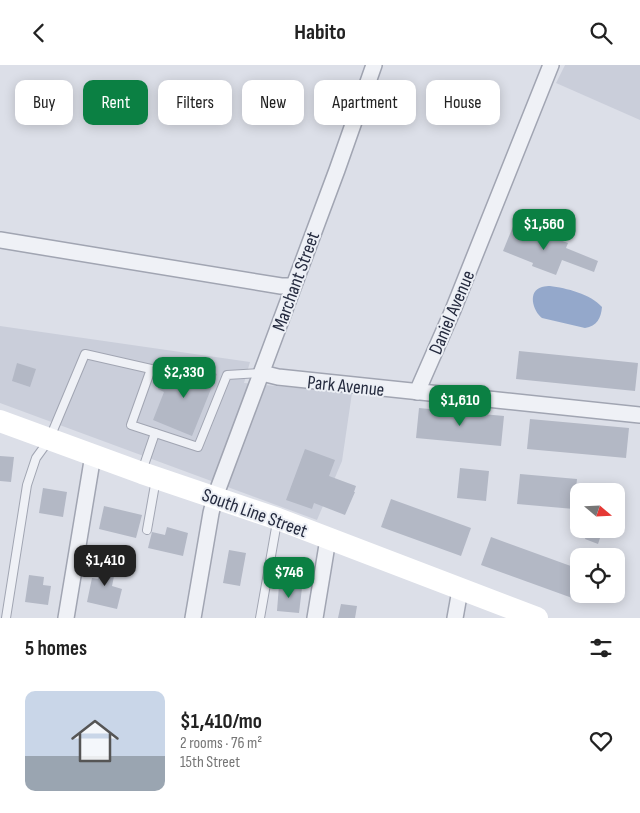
<!DOCTYPE html>
<html lang="en">
<head>
<meta charset="utf-8">
<style>
  :root { --surface:#fff; --page:#f2f2f2; --text:#222; --muted:#767676; --accent:#0b8043 }
  body { margin:0; font-family:"Sofia Sans Condensed",sans-serif; background:var(--page); color:var(--text); height:100vh; display:flex; flex-direction:column; font-size:19px; white-space:nowrap }
  * { box-sizing:border-box; margin:0 }
  p { font-size:16px; color:var(--muted) }
  .icon { flex:none; width:28px; height:28px; fill:none; stroke:currentColor; stroke-width:2; stroke-linecap:round; stroke-linejoin:round }
  .map { position:relative; height:553px; overflow:hidden }
  .drawer { display:flex; flex-direction:column; background:var(--surface); flex:1 }
  .drawer>* { flex:none }
  .guide { position:absolute; left:15px; top:15px; width:610px; height:45px; display:flex; gap:10px }
  .needle { width:32px; rotate:109deg }
  .tools { position:absolute; left:570px; top:418px; display:grid; gap:10px }
  .tools a { display:grid; place-items:center; width:55px; height:55px; border-radius:10px; background:var(--surface); box-shadow:0 2px 12px #0003; font-size:25px }
  .price { position:absolute; translate:-50% -42px; padding:0 11px; border-radius:10px; background:var(--accent); color:#fff; font-size:16px; line-height:32px; filter:drop-shadow(0 1px 2px #0008) }
  .price::after { content:''; position:absolute; left:50%; top:30px; width:15px; height:11px; margin-left:-8px; background:inherit; clip-path:polygon(0 0,100% 0,50% 100%) }
  .price.on { background:#222; color:#fff }
  ul { padding:0; list-style:none }
  li { display:flex; align-items:center; gap:15px; height:125px; padding:0 25px }
  li span { display:grid; place-items:center; flex:none; width:140px; height:100px; border-radius:10px; color:#555 }
  li>.icon { margin-inline-start:auto }
  span .icon { width:60px; height:60px; fill:#fffc; stroke-width:1 }
  li b { font-size:21px }
  h2 { display:flex; justify-content:space-between; align-items:center; height:60px; padding:0 25px; font-size:21px }
  .chip { padding:0 18px; border-radius:10px; background:var(--surface); box-shadow:0 2px 12px #0003; font-size:18px; line-height:45px }
  .chip.on { background:var(--accent); color:#fff }
  header { display:flex; justify-content:space-between; align-items:center; height:65px; padding:0 25px; background:var(--surface); font-size:22px; font-weight:700 }
  .map>svg:first-child { display:block }
  .built { fill:#caceda }
  .water { fill:#94a8cb }
  .building { fill:#b3b8c5 }
  .lines { fill:none; stroke-linecap:round; stroke-linejoin:round }
  .service-casing { stroke:#a1a5b2; stroke-width:10 }
  .minor-casing { stroke:#a1a5b2; stroke-width:18 }
  .service { stroke:#eff1f6; stroke-width:8 }
  .minor { stroke:#eff1f6; stroke-width:15 }
  .secondary { stroke:#fff; stroke-width:22 }
  .labels { text-anchor:middle; stroke-width:4; stroke-linejoin:round; paint-order:stroke }
  .street-label { font-size:19px; fill:#252b3f; stroke:#eceff5 }
</style>
</head>
<body>
<header><svg class="icon" aria-label="back" viewBox="0 0 24 24"><path d="M15 5l-7 7 7 7"/></svg>Habito<svg class="icon" aria-label="search" viewBox="0 0 24 24"><circle cx="10" cy="10" r="6"/><path d="M15 15l6 6"/></svg></header>
<div class="map">
<svg width="640" height="553" viewBox="0 0 640 553">
  <rect width="100%" height="100%" fill="#dcdfe8"/>
  <g class="built">
    <path d="M 565,0 L 640,0 L 640,55 L 556,18 Z"/>
    <path d="M 0,261 L 250,297 L 244,318 L 352,328 L 342,396 L 317,455 L 0,338 Z"/>
  </g>
  <path class="water" d="M 550,221 C 566,223 591,229 602,242 C 601,253 597,261 585,263 L 542,253 C 533,246 527,226 542,222 C 545,221 548,221 550,221 Z"/>
  <g class="building">
    <path d="M 514,159 L 568,178 L 566,183 L 598,196 L 594,207 L 562,195 L 556,210 L 532,201 L 533,198 L 503,186 Z"/>
    <path d="M 519,286 L 638,298 L 635,326 L 516,314 Z"/>
    <path d="M 17,298 L 36,304 L 30,322 L 12,316 Z"/>
    <path d="M 195,299 L 217,309 L 192,371 L 153,355 L 164,327 L 158,324 L 163,309 L 166,311 L 168,306 L 189,314 Z"/>
    <path d="M 419,343 L 504,351 L 501,381 L 416,373 Z"/>
    <path d="M 530,354 L 629,363 L 626,393 L 527,384 Z"/>
    <path d="M 305,384 L 335,395 L 329,411 L 356,421 L 354,427 L 355,427 L 345,450 L 314,438 L 312,444 L 286,435 Z"/>
    <path d="M 0,391 L 14,392 L 11,417 L 0,416 Z"/>
    <path d="M 460,403 L 489,406 L 486,436 L 457,433 Z"/>
    <path d="M 520,409 L 577,414 L 574,444 L 517,439 Z"/>
    <path d="M 43,423 L 67,427 L 63,452 L 39,448 Z"/>
    <path d="M 391,434 L 471,463 L 461,491 L 381,462 Z"/>
    <path d="M 104,441 L 142,450 L 136,473 L 99,464 Z"/>
    <path d="M 167,462 L 188,468 L 183,491 L 148,483 L 152,467 L 165,470 Z"/>
    <path d="M 588,464 L 603,464 L 598,479 L 585,474 Z"/>
    <path d="M 491,472 L 579,504 L 579,523 L 575,534 L 481,500 Z"/>
    <path d="M 229,485 L 246,488 L 240,521 L 223,518 Z"/>
    <path d="M 103,494 L 117,497 L 112,521 L 122,524 L 117,544 L 87,537 L 92,513 L 98,514 Z"/>
    <path d="M 29,510 L 44,512 L 43,520 L 51,521 L 48,540 L 25,537 Z"/>
    <path d="M 279,520 L 302,523 L 299,548 L 277,546 Z"/>
    <path d="M 341,539 L 357,541 L 355,553 L 338,553 Z"/>
  </g>
  <g class="lines">
    <g class="service-casing">
      <g id="service">
        <path d="M 142,406 L 155,368"/>
        <path d="M 147,465 L 156,414"/>
        <path d="M 6,553 L 27,420 L 36,393 L 49,375 L 85,289 L 151,304 L 131,360 L 198,382 L 227,310 L 262,308"/>
        <path d="M 260,553 L 277,457"/>
      </g>
    </g>
    <g class="minor-casing">
      <g id="minor">
        <path d="M 0,175 L 281,221 L 293,221"/>
        <path d="M 262,308 L 278,312 L 640,350"/>
        <path d="M 417,327 L 453,245 L 551,0"/>
        <path d="M 66,553 L 93,390"/>
        <path d="M 193,553 L 211,448 L 215,432 L 337,105 L 374,0"/>
        <path d="M 315,553 L 328,474"/>
        <path d="M 455,553 L 460,525"/>
      </g>
    </g>
    <use href="#service" class="service"/>
    <use href="#minor" class="minor"/>
    <path class="secondary" d="M 0,356 L 142,408 L 278,454 L 537,553"/>
  </g>
  <g class="labels">
    <g class="street-label">
      <text transform="translate(295 216) rotate(-70)" y="7">Marchant Street</text>
      <text transform="translate(451 247) rotate(-67)" y="7">Daniel Avenue</text>
      <text transform="translate(346 320) rotate(6)" y="7">Park Avenue</text>
      <text transform="translate(255 447) rotate(20)" y="7">South Line Street</text>
    </g>
  </g>
</svg>
<div class="tools">
<a><svg class="needle" viewBox="-14 -14 28 28"><path d="M0-13l5 13h-10z" fill="#e53935"/><path d="M0 13l5-13h-10z" fill="#767676"/></svg></a>
<a><svg class="icon" aria-label="locate" viewBox="0 0 24 24"><circle cx="12" cy="12" r="6"/><path d="M12 2v4M12 18v4M2 12h4M18 12h4"/></svg></a>
</div>
<b class="price" style="left:544px;top:186px">$1,560</b>
<b class="price" style="left:184px;top:334px">$2,330</b>
<b class="price" style="left:460px;top:362px">$1,610</b>
<b class="price on" style="left:105px;top:522px">$1,410</b>
<b class="price" style="left:289px;top:534px">$746</b>
<div class="guide">
<a class="chip">Buy</a>
<a class="chip on">Rent</a>
<a class="chip">Filters</a>
<a class="chip">New</a>
<a class="chip">Apartment</a>
<a class="chip">House</a>
</div>
</div>
<section class="drawer">
<h2>5 homes<svg class="icon" aria-label="filters" viewBox="0 0 24 24"><path d="M4 7h16M4 17h16"/><circle cx="9" cy="7" r="2"/><circle cx="15" cy="17" r="2"/></svg></h2>
<ul>
<li><span style="background:linear-gradient(#c9d6e8 65%,#9aa5b1 0)"><svg class="icon" aria-label="home" viewBox="0 0 24 24"><path d="M3 11l9-7 9 7M6 9v11h12V9"/></svg></span><div><b>$1,410/mo</b><p>2 rooms · 76 m²</p><p>15th Street</p></div><svg class="icon" aria-label="heart" viewBox="0 0 24 24"><path d="M12 20l-8-8c-3-5 5-10 8-4 3-6 11-1 8 4z"/></svg></li>
</ul>
</section>
</body>
</html>
